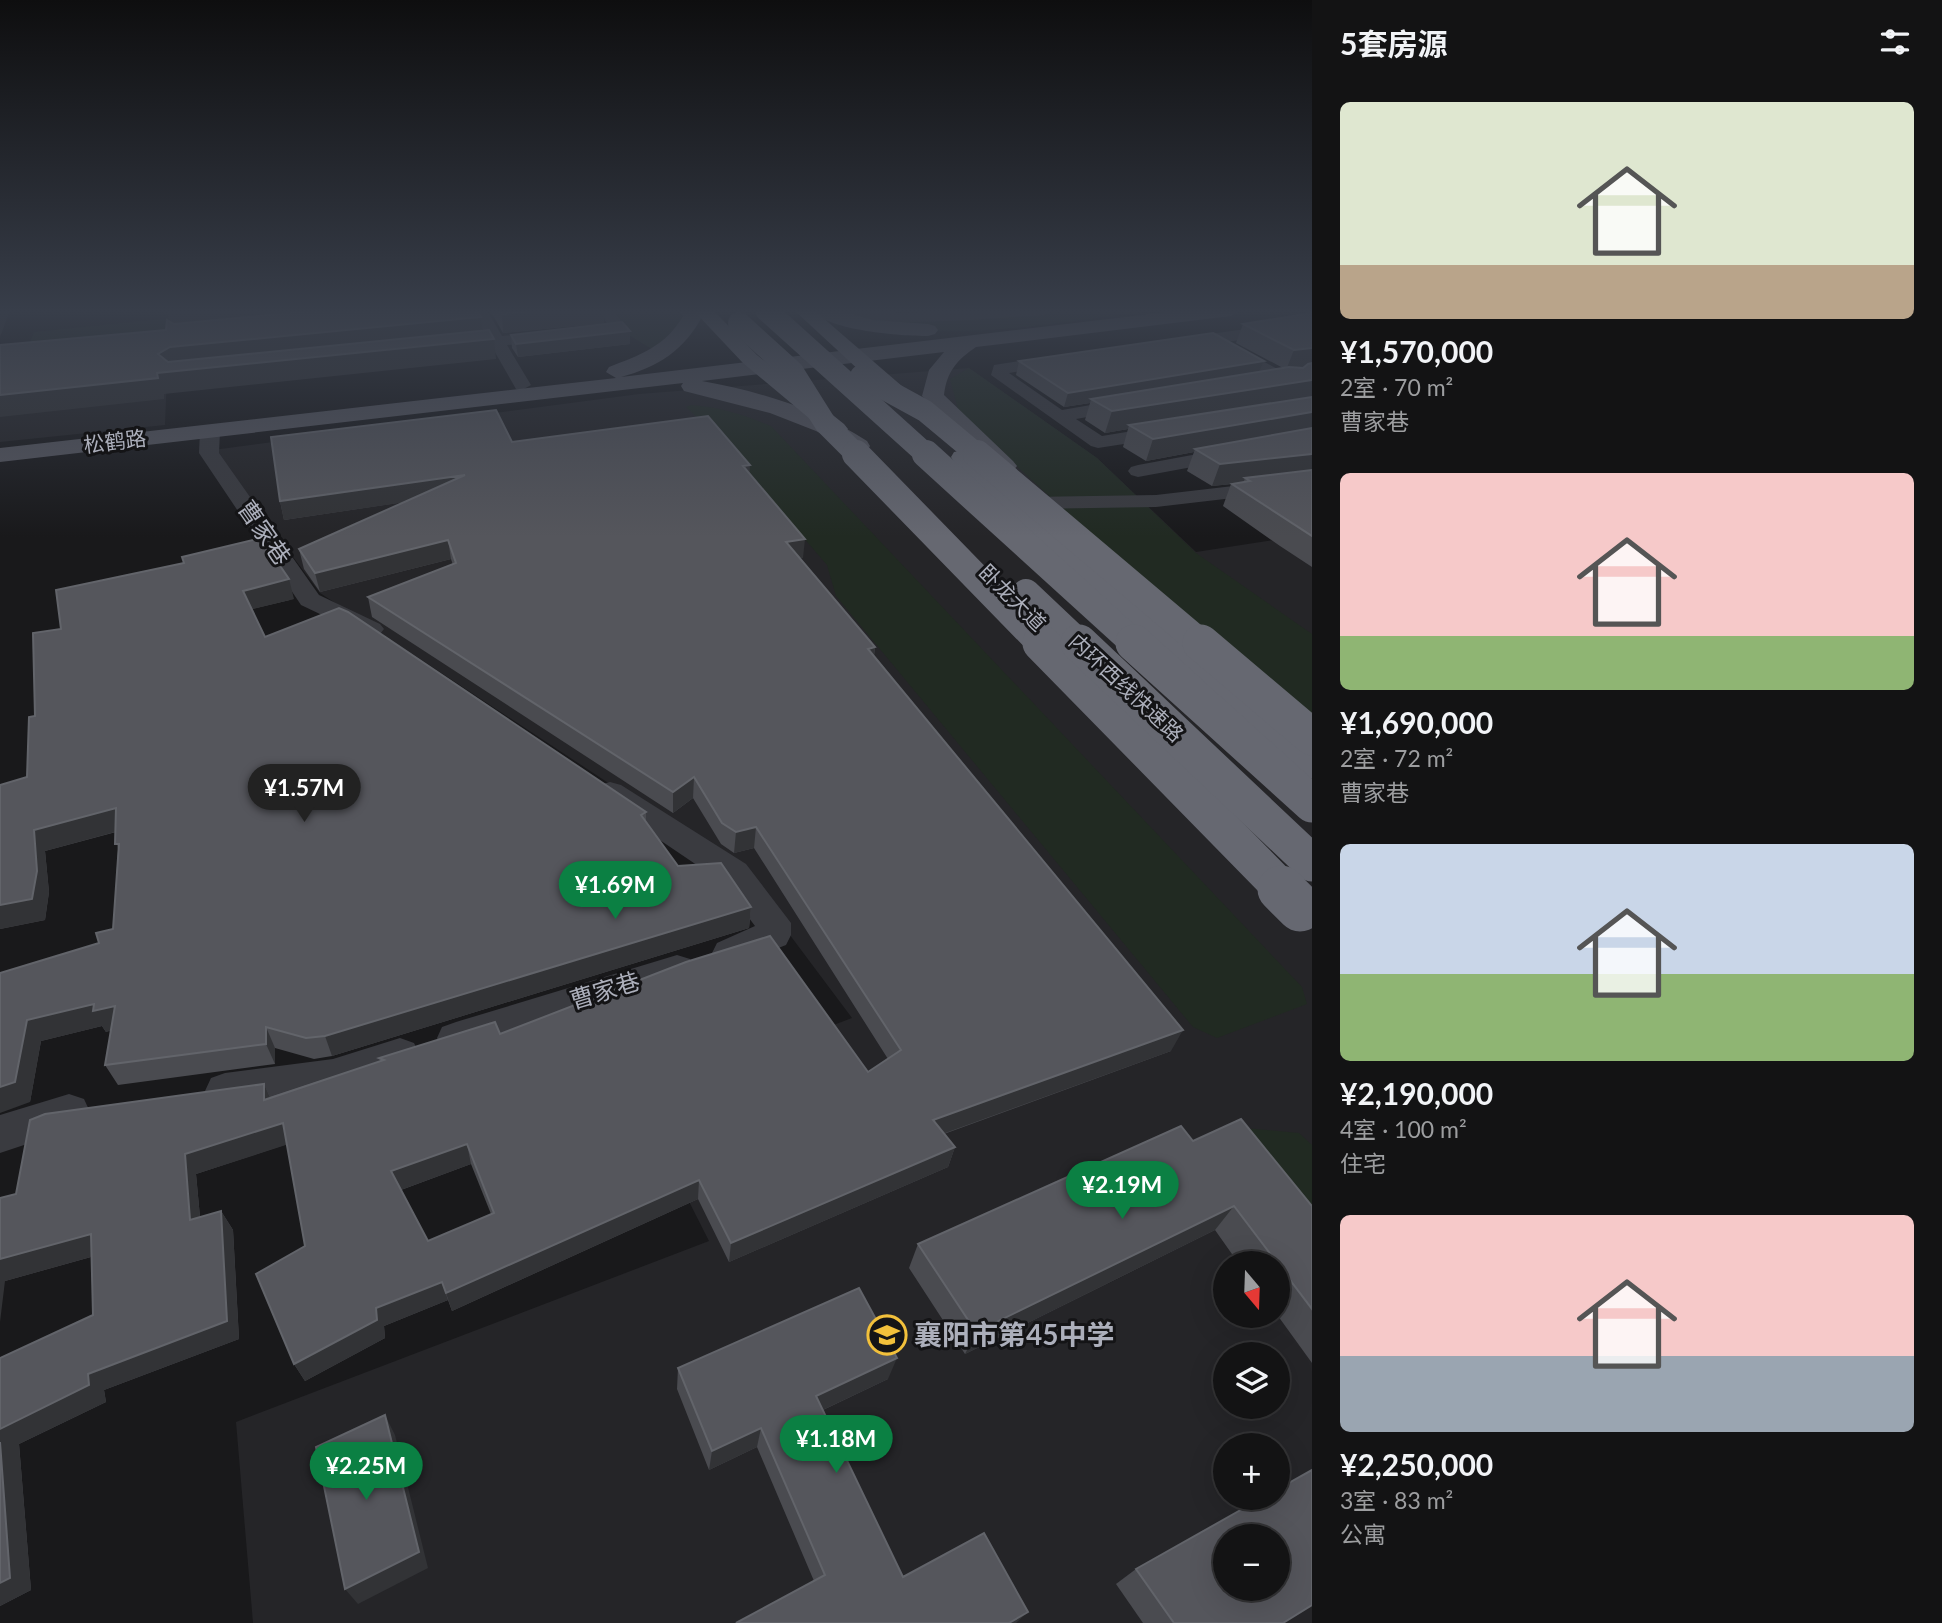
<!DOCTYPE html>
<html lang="zh">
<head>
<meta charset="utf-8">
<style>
  :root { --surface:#131314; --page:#202022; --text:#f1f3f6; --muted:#9d9ea0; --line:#323234; --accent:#0b8043 }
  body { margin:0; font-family:Lato,"Noto Sans SC",sans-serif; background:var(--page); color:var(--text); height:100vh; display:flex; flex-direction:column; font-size:26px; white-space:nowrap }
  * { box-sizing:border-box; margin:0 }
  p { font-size:23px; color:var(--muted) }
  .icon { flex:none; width:38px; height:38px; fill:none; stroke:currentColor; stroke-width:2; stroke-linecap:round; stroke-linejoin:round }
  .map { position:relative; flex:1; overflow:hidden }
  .details { display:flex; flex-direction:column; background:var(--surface); width:630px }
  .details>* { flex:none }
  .needle { width:46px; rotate:161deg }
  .fabs { position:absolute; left:1213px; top:1251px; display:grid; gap:14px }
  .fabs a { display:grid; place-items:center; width:77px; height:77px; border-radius:50%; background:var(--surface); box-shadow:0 7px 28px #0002,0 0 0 2px var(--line); font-size:35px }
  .price { position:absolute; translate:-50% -60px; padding:0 16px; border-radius:24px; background:var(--accent); color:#fff; font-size:23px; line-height:46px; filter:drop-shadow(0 2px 4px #0008) }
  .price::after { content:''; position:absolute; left:50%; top:42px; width:21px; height:16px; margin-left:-10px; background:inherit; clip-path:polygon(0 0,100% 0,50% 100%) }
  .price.selected { background:#222; color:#fff }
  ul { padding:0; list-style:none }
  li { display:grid; align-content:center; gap:14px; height:371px; padding:0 28px }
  li span { display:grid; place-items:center; height:217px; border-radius:10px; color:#555 }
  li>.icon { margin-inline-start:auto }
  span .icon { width:126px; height:126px; fill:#fffc; stroke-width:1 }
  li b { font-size:30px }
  h2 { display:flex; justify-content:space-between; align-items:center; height:84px; padding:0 28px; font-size:30px }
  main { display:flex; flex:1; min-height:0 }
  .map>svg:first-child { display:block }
  .built { fill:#252528; fill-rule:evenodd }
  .green { fill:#212a22 }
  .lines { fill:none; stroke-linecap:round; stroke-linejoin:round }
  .minor { fill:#3a3b40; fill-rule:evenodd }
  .major { fill:#56575f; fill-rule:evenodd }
  .highway { fill:#666871; fill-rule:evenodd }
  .highway-bridge-far3 { stroke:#666871; stroke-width:22 }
  .highway-bridge-far2 { stroke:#666871; stroke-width:28 }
  .highway-bridge-far1 { stroke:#666871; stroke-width:37 }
  .highway-bridge { stroke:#666871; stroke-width:47 }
  .wall { fill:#4a4b50; fill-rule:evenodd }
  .shaded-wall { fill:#323336 }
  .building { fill:#55565c; stroke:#62646a; stroke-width:2; fill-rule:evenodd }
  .labels { text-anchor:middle; stroke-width:6; stroke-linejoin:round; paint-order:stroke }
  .far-street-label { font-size:21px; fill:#acafbb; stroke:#141416 }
  .street-label { font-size:24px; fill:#acafbb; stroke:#141416 }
  .near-poi-label { font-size:28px; font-weight:bold; fill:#acafbb; stroke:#141416; text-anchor:start }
</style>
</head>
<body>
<main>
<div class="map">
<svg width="1312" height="1623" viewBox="0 0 1312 1623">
  <rect width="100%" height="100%" fill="#19191b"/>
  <g class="built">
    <path d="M 168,349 L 165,425 L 0,442 L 0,364 Z"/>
    <path d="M 969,368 L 1097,458 L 1196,552 L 1312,534 L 1312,1623 L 253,1623 L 236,1422 L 709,1241 L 637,1099 L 852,1018 L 742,871 L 320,593 L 213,450 L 639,394 ZM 1225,1264 L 1278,1264 L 1278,1316 L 1225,1316 ZM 1225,1354 L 1278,1354 L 1278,1407 L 1225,1407 ZM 1225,1446 L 1278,1446 L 1278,1498 L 1225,1498 ZM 1225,1536 L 1278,1536 L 1278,1589 L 1225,1589 Z"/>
  </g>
  <g class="green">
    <path d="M 605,310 L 688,310 L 693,315 L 660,354 L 619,329 Z"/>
    <path d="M 821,310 L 893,310 L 899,318 L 1045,310 L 1157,310 C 1062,322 963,342 867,323 C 851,319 836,317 821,310 Z"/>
    <path d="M 173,318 L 172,345 L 24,360 L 34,332 Z"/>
    <path d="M 969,368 L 1097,458 L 1196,553 L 1312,634 L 1312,720 L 1146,585 L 959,413 L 950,379 Z"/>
    <path d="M 691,405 C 720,407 744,415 771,426 L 1302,987 L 1307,1004 L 1217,1038 L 1193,1027 L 836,596 L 827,565 L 715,435 L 686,407 Z"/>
    <path d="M 1245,1128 L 1299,1133 L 1312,1145 L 1312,1244 Z"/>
  </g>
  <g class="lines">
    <g class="minor">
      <path d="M 471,310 L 487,310 L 502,336 L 608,325 L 599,310 L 613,310 L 627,329 L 619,334 L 507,345 L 531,385 L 522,390 L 516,389 L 492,347 L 450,351 L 442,346 L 450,341 L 487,337 Z"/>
      <path d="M 834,310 L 895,310 L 894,313 L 1053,310 L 1045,315 C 1008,317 857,332 834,310 Z"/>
      <path d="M 1312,320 L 1312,330 L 1226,342 L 1312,387 L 1312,399 L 1218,350 L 1216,346 L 1218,343 L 1180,348 L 1172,343 L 1180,338 Z"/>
      <path d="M 1059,355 L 1068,360 L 1065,364 L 1009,373 L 1062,410 L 1131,398 L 1138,400 L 1140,404 L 1138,408 L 1076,419 L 1102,436 L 1169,425 L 1179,431 L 1169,437 L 1098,448 L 1091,446 L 991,375 L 994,365 Z"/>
      <path d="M 210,425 L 220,431 L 219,453 L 319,595 L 380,624 L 384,629 L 380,634 L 371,637 L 362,634 L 301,605 L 199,453 L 200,431 Z"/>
      <path d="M 1312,433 L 1312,445 L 1138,477 L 1131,475 L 1128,471 L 1131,467 L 1138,465 Z"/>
      <path d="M 1312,477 L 1312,489 L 1156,507 L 1029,509 L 1021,508 L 1018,503 L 1021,498 L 1029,497 L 1156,495 Z"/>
      <path d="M 610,782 L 621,785 L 746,864 L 791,923 L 791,935 L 786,945 L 730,967 L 717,963 L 712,953 L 717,943 L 755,926 L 722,882 L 599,799 L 595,792 L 599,785 Z"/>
      <path d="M 677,955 L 690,959 L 695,969 L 690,979 L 456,1054 L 442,1049 L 437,1038 L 442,1027 L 456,1022 Z"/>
      <path d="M 400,1038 L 414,1043 L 420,1055 L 414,1067 L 333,1093 L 225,1109 L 211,1104 L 205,1091 L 211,1078 L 225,1073 L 333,1059 Z"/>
      <path d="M 69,1094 L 84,1099 L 90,1112 L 84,1125 L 0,1153 L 0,1115 Z"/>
    </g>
    <g class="major">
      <path d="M 679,310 L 699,310 L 703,315 C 685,350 658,367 621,377 L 1184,310 L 1240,310 L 1231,316 L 976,347 C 957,360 947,371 944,395 L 1013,461 L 1017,466 L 1013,471 L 1004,474 L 995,471 L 922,396 L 929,370 L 944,352 L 702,381 C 758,391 818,409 867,441 L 870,446 L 867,451 L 858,453 L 816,431 L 770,413 L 684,391 L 681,386 L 683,383 L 0,462 L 0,448 L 616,378 L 606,372 L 609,367 C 640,355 666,346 683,316 Z"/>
      <path d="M 812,310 L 837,310 L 873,320 L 928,324 L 935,326 L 938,330 L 935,334 L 928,336 C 902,336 828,331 812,310 Z"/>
    </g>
    <g class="highway">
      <path d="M 693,310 L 713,310 L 757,355 L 844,424 L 848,429 L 844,434 L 828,434 L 743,363 Z"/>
      <path d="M 794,310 L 814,310 L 918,400 L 921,405 L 918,410 L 902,410 Z"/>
      <path d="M 963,450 L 972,452 L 1059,532 L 1312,747 L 1312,779 L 1299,775 L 1039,544 L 954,462 L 951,457 L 954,452 Z"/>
    </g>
    <g class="highway-bridge-far3">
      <path d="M 766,310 L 928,456"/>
      <path d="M 739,323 L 793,372 L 825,423 L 858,456"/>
      <path d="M 861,376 L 925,411 L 979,456"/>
    </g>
    <g class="highway-bridge-far2">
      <path d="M 856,454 L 1042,645"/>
      <path d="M 926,454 L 1136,645"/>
      <path d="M 977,454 L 1203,645"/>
      <path d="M 1026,593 L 1081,645"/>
    </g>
    <g class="highway-bridge-far1">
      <path d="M 1041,643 L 1283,890"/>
      <path d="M 1079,643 L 1312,863"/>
      <path d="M 1134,643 L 1312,804"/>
      <path d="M 1201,643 L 1312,737"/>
    </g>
    <path class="highway-bridge" d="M 1281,889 L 1300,908"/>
  </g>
  <g class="wall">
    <path d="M 490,310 L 603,310 L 604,323 L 503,333 Z"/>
    <path d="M 1312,313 L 1312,567 L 1280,546 L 1223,506 L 1231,484 L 1212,486 L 1187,471 L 1194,452 L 1146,461 L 1123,447 L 1128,429 L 1105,433 L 1085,420 L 1090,403 L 1064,407 L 1016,375 L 1019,361 L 1264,361 L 1259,372 L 1283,368 L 1236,343 L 1243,324 Z"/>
    <path d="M 630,331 L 630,344 L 518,357 L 512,348 L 511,335 Z"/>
    <path d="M 512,442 L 749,473 L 803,558 L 800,558 L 875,647 L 874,656 L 1171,1051 L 944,1134 L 955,1147 L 948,1167 L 729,1262 L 698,1199 L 452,1311 L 448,1300 L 384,1326 L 385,1338 L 305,1381 L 294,1364 L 305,1246 L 287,1144 L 196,1174 L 200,1217 L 221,1211 L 233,1230 L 239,1339 L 104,1390 L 106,1402 L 19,1444 L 31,1590 L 0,1606 L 0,1358 L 93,1315 L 91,1257 L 5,1281 L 16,1194 L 264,1084 L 270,1097 L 380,1061 L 379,1058 L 500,1034 L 868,1072 L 888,1059 L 754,848 L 734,853 L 721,844 L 693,798 L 673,813 L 372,617 L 368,597 L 453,565 L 451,559 L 320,592 L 304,569 L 299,549 L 404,502 L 284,520 L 280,501 ZM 471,1164 L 491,1214 L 428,1241 L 401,1190 Z"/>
    <path d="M 294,599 L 252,609 L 265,637 L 646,812 L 646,821 L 678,866 L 751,907 L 749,928 L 332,1056 L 314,1059 L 275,1048 L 275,1064 L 118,1085 L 105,1065 L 111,1030 L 106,1032 L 102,1026 L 41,1041 L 30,1102 L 0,973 L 99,943 L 113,929 L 118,850 L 116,832 L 45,851 L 49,892 L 45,920 L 0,929 L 0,785 L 27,777 L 35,716 L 33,633 Z"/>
    <path d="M 1193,1141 L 1312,1206 L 1312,1363 L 1278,1316 L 1278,1264 L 1239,1264 L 1215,1230 L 965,1354 L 909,1268 L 918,1244 Z"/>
    <path d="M 678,1368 L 888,1379 L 823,1410 L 903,1577 L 1028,1612 L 814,1581 L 757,1447 L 709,1470 L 677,1389 Z"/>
    <path d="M 1136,1569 L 1283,1623 L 1143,1623 L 1116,1584 Z"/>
  </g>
  <g class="shaded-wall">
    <path d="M 0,310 L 8,310 L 9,313 L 0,337 Z"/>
    <path d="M 173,310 L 367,310 L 173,332 L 167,313 Z"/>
    <path d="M 542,310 L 603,310 L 604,323 L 503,333 L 502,314 Z"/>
    <path d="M 481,317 L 483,336 L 494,339 L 496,359 L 164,394 L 164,399 L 0,417 L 0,395 L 158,354 L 170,347 Z"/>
    <path d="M 630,331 L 630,344 L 518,357 L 516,344 Z"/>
    <path d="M 1312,348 L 1312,367 L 1286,370 L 1294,350 Z"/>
    <path d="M 1264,361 L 1258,375 L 1091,399 L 1090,403 L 1064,407 L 1068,393 Z"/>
    <path d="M 1312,380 L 1312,398 L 1129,425 L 1128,429 L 1105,433 L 1112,411 Z"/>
    <path d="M 1312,412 L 1312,431 L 1195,449 L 1194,452 L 1146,461 L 1153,439 Z"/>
    <path d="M 1312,454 L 1312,475 L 1250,481 L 1245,478 L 1243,483 L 1212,486 L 1220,464 Z"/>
    <path d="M 750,465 L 749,483 L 743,466 Z"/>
    <path d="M 465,475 L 467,493 L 284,520 L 280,501 Z"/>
    <path d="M 805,539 L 803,558 L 784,562 L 786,542 Z"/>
    <path d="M 448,540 L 451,559 L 320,592 L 315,573 Z"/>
    <path d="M 289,579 L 294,599 L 249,610 L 243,591 Z"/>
    <path d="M 875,647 L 872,668 L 868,649 Z"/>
    <path d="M 694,777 L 693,798 L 673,813 L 673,792 Z"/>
    <path d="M 116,808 L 126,829 L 45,851 L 49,892 L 45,920 L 0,929 L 0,905 L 34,830 Z"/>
    <path d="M 756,827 L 754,848 L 734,853 L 736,832 Z"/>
    <path d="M 751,907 L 749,928 L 332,1056 L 325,1036 Z"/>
    <path d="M 94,1004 L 115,1006 L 127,1027 L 106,1032 L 102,1026 L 41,1041 L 30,1102 L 0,1113 L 0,1087 L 27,1020 Z"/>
    <path d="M 266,1027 L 275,1048 L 275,1064 L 266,1044 Z"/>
    <path d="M 1183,1030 L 1171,1051 L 926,1140 L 933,1120 Z"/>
    <path d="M 264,1084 L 273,1104 L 264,1100 Z"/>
    <path d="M 283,1123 L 292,1143 L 196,1174 L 202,1239 L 190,1220 L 185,1154 Z"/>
    <path d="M 467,1144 L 471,1164 L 398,1191 L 391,1171 Z"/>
    <path d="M 955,1147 L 948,1167 L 729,1262 L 731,1243 Z"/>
    <path d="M 699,1180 L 698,1199 L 452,1311 L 446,1293 Z"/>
    <path d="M 1234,1206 L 1215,1230 L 965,1354 L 976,1332 Z"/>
    <path d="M 221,1211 L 233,1230 L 239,1339 L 104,1390 L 106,1402 L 19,1444 L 31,1590 L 0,1606 L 0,1429 L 88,1374 Z"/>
    <path d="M 91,1234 L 105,1253 L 5,1281 L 0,1322 L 0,1259 Z"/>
    <path d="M 442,1282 L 448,1300 L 384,1326 L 385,1338 L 305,1381 L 294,1364 L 376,1308 Z"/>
    <path d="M 897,1358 L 888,1379 L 810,1416 L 816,1396 Z"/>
    <path d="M 385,1415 L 395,1435 L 428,1568 L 358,1604 L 345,1589 Z"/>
    <path d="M 761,1428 L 757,1447 L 709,1470 L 712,1451 Z"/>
    <path d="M 1028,1612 L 1016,1623 L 1009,1623 Z"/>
  </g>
  <g class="building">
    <path d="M 322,310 L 477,310 L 481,317 L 170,347 L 158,354 L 168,362 L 489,330 L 494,339 L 157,373 L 158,378 L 0,395 L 0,345 L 166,330 L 167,320 L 174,324 Z"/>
    <path d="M 499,310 L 542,310 L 502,314 Z"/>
    <path d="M 1312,313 L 1312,348 L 1294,350 L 1243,324 Z"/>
    <path d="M 622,322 L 630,331 L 516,344 L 511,335 Z"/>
    <path d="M 1213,333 L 1264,361 L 1068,393 L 1019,361 Z"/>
    <path d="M 1312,363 L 1312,380 L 1112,411 L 1091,399 L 1289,367 L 1303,368 L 1308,364 Z"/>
    <path d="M 1312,397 L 1312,412 L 1153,439 L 1129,425 Z"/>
    <path d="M 496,410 L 512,442 L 708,416 L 750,465 L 743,466 L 805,539 L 786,542 L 875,647 L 868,649 L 1183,1030 L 933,1120 L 955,1147 L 731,1243 L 699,1180 L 446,1293 L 442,1282 L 376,1308 L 377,1320 L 294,1364 L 256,1274 L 305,1246 L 283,1123 L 185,1154 L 190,1220 L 221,1211 L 227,1321 L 88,1374 L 89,1385 L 0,1429 L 0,1358 L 93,1315 L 91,1234 L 0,1259 L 0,1198 L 16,1194 L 30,1120 L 45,1114 L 264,1084 L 264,1100 L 384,1060 L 379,1058 L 495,1022 L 500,1034 L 686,962 L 770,936 L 868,1072 L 901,1050 L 756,827 L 736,832 L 722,823 L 694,777 L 673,792 L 368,597 L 456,563 L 448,540 L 315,573 L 299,549 L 465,475 L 280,501 L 271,437 ZM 467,1144 L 494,1213 L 428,1241 L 391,1171 Z"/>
    <path d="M 1312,428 L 1312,454 L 1220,464 L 1195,449 Z"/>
    <path d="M 1312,470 L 1312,536 L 1232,484 L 1250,481 L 1245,478 Z"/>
    <path d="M 261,538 L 289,579 L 243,591 L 265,637 L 339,608 L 348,612 L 646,812 L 641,815 L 678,866 L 721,863 L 751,907 L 325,1036 L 306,1038 L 266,1027 L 266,1044 L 105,1065 L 115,1006 L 93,1011 L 94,1004 L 27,1020 L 15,1082 L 0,1087 L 0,973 L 99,943 L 96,933 L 113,929 L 119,844 L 115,844 L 116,808 L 34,830 L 37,871 L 32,899 L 0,905 L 0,785 L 27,777 L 29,717 L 35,716 L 33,633 L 61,629 L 56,590 L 184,563 L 182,557 Z"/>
    <path d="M 1241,1119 L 1312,1206 L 1312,1309 L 1234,1206 L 976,1332 L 918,1244 L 1181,1126 L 1193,1141 Z"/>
    <path d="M 859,1288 L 897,1358 L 816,1396 L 903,1577 L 984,1533 L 1028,1612 L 1009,1623 L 736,1623 L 825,1575 L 761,1428 L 712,1451 L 678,1368 Z"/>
    <path d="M 385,1415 L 419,1552 L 345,1589 L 316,1447 Z"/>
    <path d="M 0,1442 L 10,1578 L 0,1583 Z"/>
    <path d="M 1312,1470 L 1312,1605 L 1283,1623 L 1174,1623 L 1136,1569 L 1262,1498 L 1278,1498 L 1278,1489 ZM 1225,1536 L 1278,1536 L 1278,1589 L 1225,1589 Z"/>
  </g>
  <linearGradient id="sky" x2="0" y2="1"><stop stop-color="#0e0e0f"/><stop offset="0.58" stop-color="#383e4a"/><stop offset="1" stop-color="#383e4a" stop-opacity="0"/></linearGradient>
  <rect width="1312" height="537" fill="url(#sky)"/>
  <defs>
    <g id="school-ring" transform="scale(2.0125)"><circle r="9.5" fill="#141416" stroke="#f2c03b" stroke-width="1.5"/><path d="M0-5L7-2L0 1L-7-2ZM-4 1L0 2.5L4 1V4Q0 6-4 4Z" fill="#f2c03b"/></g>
  </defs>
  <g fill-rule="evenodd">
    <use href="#school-ring" x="887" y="1335"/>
  </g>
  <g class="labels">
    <g class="far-street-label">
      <text transform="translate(115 442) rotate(-7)" y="7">松鹤路</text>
      <text transform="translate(1012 598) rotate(45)" y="7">卧龙大道</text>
      <text transform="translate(1126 688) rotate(43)" y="7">内环西线快速路</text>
    </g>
    <g class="street-label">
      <text transform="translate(264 533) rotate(55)" y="8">曹家巷</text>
      <text transform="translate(605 991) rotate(-17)" y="8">曹家巷</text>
    </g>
    <g class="near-poi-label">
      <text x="914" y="1345">襄阳市第45中学</text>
    </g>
  </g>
</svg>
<div class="fabs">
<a><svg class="needle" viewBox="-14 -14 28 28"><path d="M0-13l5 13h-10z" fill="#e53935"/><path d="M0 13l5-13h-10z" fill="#9d9ea0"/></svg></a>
<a><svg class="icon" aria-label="layers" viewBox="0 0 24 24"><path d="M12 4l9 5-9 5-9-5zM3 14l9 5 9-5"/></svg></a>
<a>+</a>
<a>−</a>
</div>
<b class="price selected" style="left:304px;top:824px">¥1.57M</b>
<b class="price" style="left:615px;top:921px">¥1.69M</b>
<b class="price" style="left:1122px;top:1221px">¥2.19M</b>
<b class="price" style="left:836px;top:1475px">¥1.18M</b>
<b class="price" style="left:366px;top:1502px">¥2.25M</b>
</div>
<section class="details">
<h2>5套房源<svg class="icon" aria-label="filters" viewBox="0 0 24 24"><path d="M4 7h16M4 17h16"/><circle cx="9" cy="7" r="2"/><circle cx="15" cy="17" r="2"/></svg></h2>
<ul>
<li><span style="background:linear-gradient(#dfe7d0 75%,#b9a48a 0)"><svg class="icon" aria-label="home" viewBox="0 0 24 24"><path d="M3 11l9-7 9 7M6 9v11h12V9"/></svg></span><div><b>¥1,570,000</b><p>2室 · 70 m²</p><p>曹家巷</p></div></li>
<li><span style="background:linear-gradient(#f6c9c9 75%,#8fb573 0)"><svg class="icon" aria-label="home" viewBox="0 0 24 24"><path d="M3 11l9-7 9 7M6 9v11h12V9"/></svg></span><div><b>¥1,690,000</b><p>2室 · 72 m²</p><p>曹家巷</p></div></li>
<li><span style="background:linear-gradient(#c9d6e8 60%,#8fb573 0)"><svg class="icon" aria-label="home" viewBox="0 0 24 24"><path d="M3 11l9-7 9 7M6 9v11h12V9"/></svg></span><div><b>¥2,190,000</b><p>4室 · 100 m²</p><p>住宅</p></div></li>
<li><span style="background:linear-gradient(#f6c9c9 65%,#9aa5b1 0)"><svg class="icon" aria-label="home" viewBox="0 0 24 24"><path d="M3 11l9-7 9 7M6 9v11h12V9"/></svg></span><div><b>¥2,250,000</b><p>3室 · 83 m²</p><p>公寓</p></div></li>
</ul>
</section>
</main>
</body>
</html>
